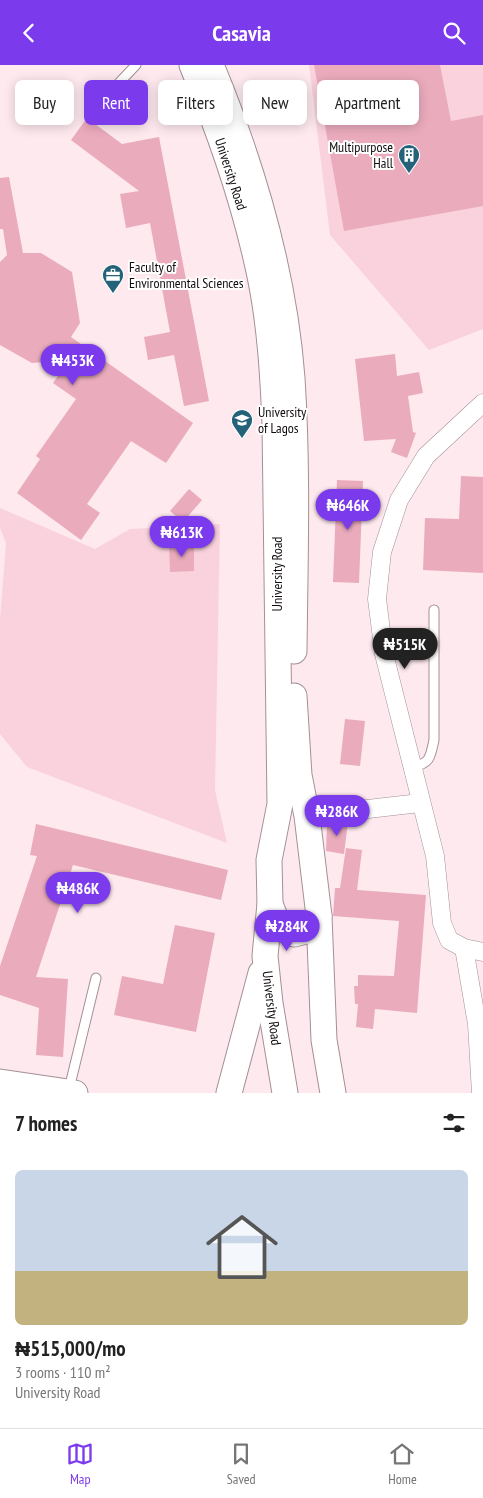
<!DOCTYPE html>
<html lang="en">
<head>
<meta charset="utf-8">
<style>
  :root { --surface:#fff; --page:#f2f2f2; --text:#222; --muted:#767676; --line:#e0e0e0; --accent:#7c3aed }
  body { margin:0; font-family:"PT Sans Narrow",sans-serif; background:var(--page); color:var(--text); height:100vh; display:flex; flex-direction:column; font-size:19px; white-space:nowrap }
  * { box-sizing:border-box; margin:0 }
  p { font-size:16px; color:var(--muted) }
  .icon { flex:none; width:28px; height:28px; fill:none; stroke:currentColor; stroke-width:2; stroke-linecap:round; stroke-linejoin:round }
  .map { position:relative; height:1028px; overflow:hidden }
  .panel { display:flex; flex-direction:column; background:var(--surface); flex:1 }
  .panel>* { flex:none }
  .hud { position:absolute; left:15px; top:15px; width:454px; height:45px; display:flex; gap:10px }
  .price { position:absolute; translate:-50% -42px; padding:0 11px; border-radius:18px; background:var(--accent); color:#fff; font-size:16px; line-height:32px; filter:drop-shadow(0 1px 2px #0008) }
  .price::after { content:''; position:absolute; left:50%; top:30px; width:15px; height:11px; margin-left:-8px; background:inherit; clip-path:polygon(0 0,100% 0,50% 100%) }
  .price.on { background:#222; color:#fff }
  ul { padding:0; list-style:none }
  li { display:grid; align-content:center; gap:10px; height:265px; padding:0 15px }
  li+li { border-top:1px solid var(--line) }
  li span { display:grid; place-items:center; height:155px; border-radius:8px; color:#555 }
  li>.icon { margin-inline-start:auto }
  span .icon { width:90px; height:90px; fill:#fffc; stroke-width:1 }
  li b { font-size:21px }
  h2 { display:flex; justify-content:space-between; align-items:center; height:60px; padding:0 15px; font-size:21px }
  .tag { padding:0 18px; border-radius:8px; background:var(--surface); box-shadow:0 2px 12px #0003; font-size:18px; line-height:45px }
  .tag.on { background:var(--accent); color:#fff }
  header { display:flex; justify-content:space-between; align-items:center; height:65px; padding:0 15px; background:var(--accent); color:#fff; font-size:22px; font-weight:700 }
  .dock { display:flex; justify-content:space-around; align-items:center; height:70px; border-top:1px solid var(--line); background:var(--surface); font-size:14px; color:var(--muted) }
  .dock a { display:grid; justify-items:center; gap:2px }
  .dock .on { color:var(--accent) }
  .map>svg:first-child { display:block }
  .green { fill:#fad2dd }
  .building { fill:#eaabbd }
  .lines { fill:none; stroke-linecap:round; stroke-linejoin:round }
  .service-casing { stroke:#a39095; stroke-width:11 }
  .minor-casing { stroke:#a39095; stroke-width:19 }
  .secondary-casing { stroke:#a39095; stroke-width:27 }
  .service { stroke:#fff; stroke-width:9 }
  .minor { stroke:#fff; stroke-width:18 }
  .secondary { stroke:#fff; stroke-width:25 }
  .labels { text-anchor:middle; stroke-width:4; stroke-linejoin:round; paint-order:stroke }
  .poi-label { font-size:14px; fill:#100a0c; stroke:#fff; text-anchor:start }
  .street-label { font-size:14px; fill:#100a0c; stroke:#fff }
</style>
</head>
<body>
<header><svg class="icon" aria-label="back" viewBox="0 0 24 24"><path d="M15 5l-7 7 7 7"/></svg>Casavia<svg class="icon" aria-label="search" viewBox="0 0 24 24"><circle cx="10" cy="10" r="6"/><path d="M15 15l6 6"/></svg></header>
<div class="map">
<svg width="483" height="1028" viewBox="0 0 483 1028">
  <rect width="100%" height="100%" fill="#fee9ee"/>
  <g class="green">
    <path d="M 309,0 L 483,0 L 483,264 L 429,285 L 330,170 Z"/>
    <path d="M 0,443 L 95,484 L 130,464 L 220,459 L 215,725 L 227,778 L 27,702 L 0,669 L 0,554 L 6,478 L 0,463 Z"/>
  </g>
  <g class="building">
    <path d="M 314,0 L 440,0 L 451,56 L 483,50 L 483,141 L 344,166 Z"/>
    <path d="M 87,53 L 122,79 L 159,72 L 209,336 L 184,341 L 174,290 L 148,295 L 144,272 L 170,267 L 150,158 L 126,163 L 120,129 L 139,126 L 71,75 Z"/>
    <path d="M 9,112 L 23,188 L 41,188 L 72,207 L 80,258 L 71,272 L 193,358 L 166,398 L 131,376 L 87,439 L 100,448 L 81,475 L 17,428 L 40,394 L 36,391 L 76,334 L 53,318 L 69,295 L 32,298 L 0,280 L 0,197 L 7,190 L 3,164 L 0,164 L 0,113 Z"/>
    <path d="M 395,289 L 397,311 L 419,307 L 423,328 L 408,331 L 413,367 L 416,368 L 407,393 L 391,387 L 396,374 L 364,376 L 355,294 Z"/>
    <path d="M 461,411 L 483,412 L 483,508 L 423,505 L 425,453 L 459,454 Z"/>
    <path d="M 337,415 L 363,416 L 359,518 L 333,517 Z"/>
    <path d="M 189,424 L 202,435 L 183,457 L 170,446 Z"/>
    <path d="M 169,479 L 194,479 L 194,506 L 170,507 Z"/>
    <path d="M 345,654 L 365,656 L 360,701 L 340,699 Z"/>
    <path d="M 348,757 L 344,789 L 326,786 L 327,759 Z"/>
    <path d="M 36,759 L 228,805 L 221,835 L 73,800 L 36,912 L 68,914 L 63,992 L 36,990 L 39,943 L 0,930 L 0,901 L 37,791 L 30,790 Z"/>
    <path d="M 346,783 L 362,785 L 357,825 L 426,830 L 417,948 L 375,944 L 373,964 L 356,962 L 358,939 L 355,939 L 354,921 L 358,921 L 358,910 L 394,911 L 399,856 L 333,851 L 335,823 L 340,823 Z"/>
    <path d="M 175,860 L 215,868 L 196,967 L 114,950 L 122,911 L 163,919 Z"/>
  </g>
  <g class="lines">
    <g class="service-casing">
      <g id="service">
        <path d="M 97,41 L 136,0"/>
        <path d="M 412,703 C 431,697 430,693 434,675 L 434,545"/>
        <path d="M 69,1024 L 96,913"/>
      </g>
    </g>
    <g class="minor-casing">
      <g id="minor">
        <path d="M 483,338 L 426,391 L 399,435 L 382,487 L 377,534 L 384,589 L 435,791 L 442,858 L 449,875 L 464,883 L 483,887"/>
        <path d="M 307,751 L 420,738"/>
        <path d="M 464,883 L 477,959 L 481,1028"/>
      </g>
    </g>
    <g class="secondary-casing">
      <g id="secondary">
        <path d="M 192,0 C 220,67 245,139 260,211 C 270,259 273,310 275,359 L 280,739 L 269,795 L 270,839 L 265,891 L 270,938 L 285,1028"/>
        <path d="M 211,0 C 252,99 284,206 292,313 C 298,404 295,495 294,586"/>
        <path d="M 294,631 L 299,710 L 307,751 L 319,851 L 324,975 L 333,1028"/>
        <path d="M 270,839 L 279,862 L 294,869 L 310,865 L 319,851"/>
        <path d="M 0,1017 L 75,1028"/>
        <path d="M 229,1028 L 261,908"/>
      </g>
    </g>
    <use href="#service" class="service"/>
    <use href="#minor" class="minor"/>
    <use href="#secondary" class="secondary"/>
  </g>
  <defs>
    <g id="building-pin" transform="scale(1.125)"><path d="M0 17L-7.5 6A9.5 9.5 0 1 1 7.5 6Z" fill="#236278" stroke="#fff"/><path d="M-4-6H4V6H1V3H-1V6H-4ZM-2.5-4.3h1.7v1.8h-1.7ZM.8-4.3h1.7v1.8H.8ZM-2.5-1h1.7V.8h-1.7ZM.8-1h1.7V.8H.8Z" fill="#fff"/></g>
    <g id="office-pin" transform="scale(1.125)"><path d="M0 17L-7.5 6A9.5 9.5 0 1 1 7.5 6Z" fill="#236278" stroke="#fff"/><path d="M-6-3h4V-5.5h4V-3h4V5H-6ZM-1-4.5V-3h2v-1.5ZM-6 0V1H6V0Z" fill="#fff"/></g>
    <g id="university-pin" transform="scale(1.125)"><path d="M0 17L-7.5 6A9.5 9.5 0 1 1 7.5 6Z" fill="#236278" stroke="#fff"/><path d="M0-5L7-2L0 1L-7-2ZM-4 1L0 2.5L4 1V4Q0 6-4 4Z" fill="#fff"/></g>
  </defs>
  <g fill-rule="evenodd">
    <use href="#building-pin" x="409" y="90"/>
    <use href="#office-pin" x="113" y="210"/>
    <use href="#university-pin" x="242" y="355"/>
  </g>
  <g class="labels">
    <g class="poi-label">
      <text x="393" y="87" text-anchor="end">Multipurpose<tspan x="393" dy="16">Hall</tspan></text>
      <text x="129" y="207">Faculty of<tspan x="129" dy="16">Environmental Sciences</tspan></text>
      <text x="258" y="352">University<tspan x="258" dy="16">of Lagos</tspan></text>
    </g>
    <g class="street-label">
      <text transform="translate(231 109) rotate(72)" y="5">University Road</text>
      <text transform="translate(277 509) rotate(-90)" y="5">University Road</text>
      <text transform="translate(272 943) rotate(83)" y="5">University Road</text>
    </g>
  </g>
</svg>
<b class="price" style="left:73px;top:321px">₦453K</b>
<b class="price" style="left:348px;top:466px">₦646K</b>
<b class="price" style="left:182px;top:493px">₦613K</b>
<b class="price on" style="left:405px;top:605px">₦515K</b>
<b class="price" style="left:337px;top:772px">₦286K</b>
<b class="price" style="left:78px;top:849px">₦486K</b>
<b class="price" style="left:287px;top:887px">₦284K</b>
<div class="hud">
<a class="tag">Buy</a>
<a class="tag on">Rent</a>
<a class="tag">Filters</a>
<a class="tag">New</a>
<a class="tag">Apartment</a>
</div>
</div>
<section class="panel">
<h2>7 homes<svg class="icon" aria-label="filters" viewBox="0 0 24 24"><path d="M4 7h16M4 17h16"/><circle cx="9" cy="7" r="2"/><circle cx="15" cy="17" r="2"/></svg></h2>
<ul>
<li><span style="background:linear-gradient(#c9d6e8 65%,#c2b280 0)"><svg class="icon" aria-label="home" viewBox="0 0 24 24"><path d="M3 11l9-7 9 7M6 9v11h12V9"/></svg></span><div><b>₦515,000/mo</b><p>3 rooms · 110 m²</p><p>University Road</p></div></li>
</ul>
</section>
<nav class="dock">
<a class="on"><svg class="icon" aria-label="map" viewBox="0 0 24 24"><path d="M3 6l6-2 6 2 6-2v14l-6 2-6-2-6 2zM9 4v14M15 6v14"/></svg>Map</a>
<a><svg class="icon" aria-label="saved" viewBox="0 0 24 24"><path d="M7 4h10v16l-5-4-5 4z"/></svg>Saved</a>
<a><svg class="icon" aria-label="home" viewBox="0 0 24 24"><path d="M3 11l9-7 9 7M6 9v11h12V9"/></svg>Home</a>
</nav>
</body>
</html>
